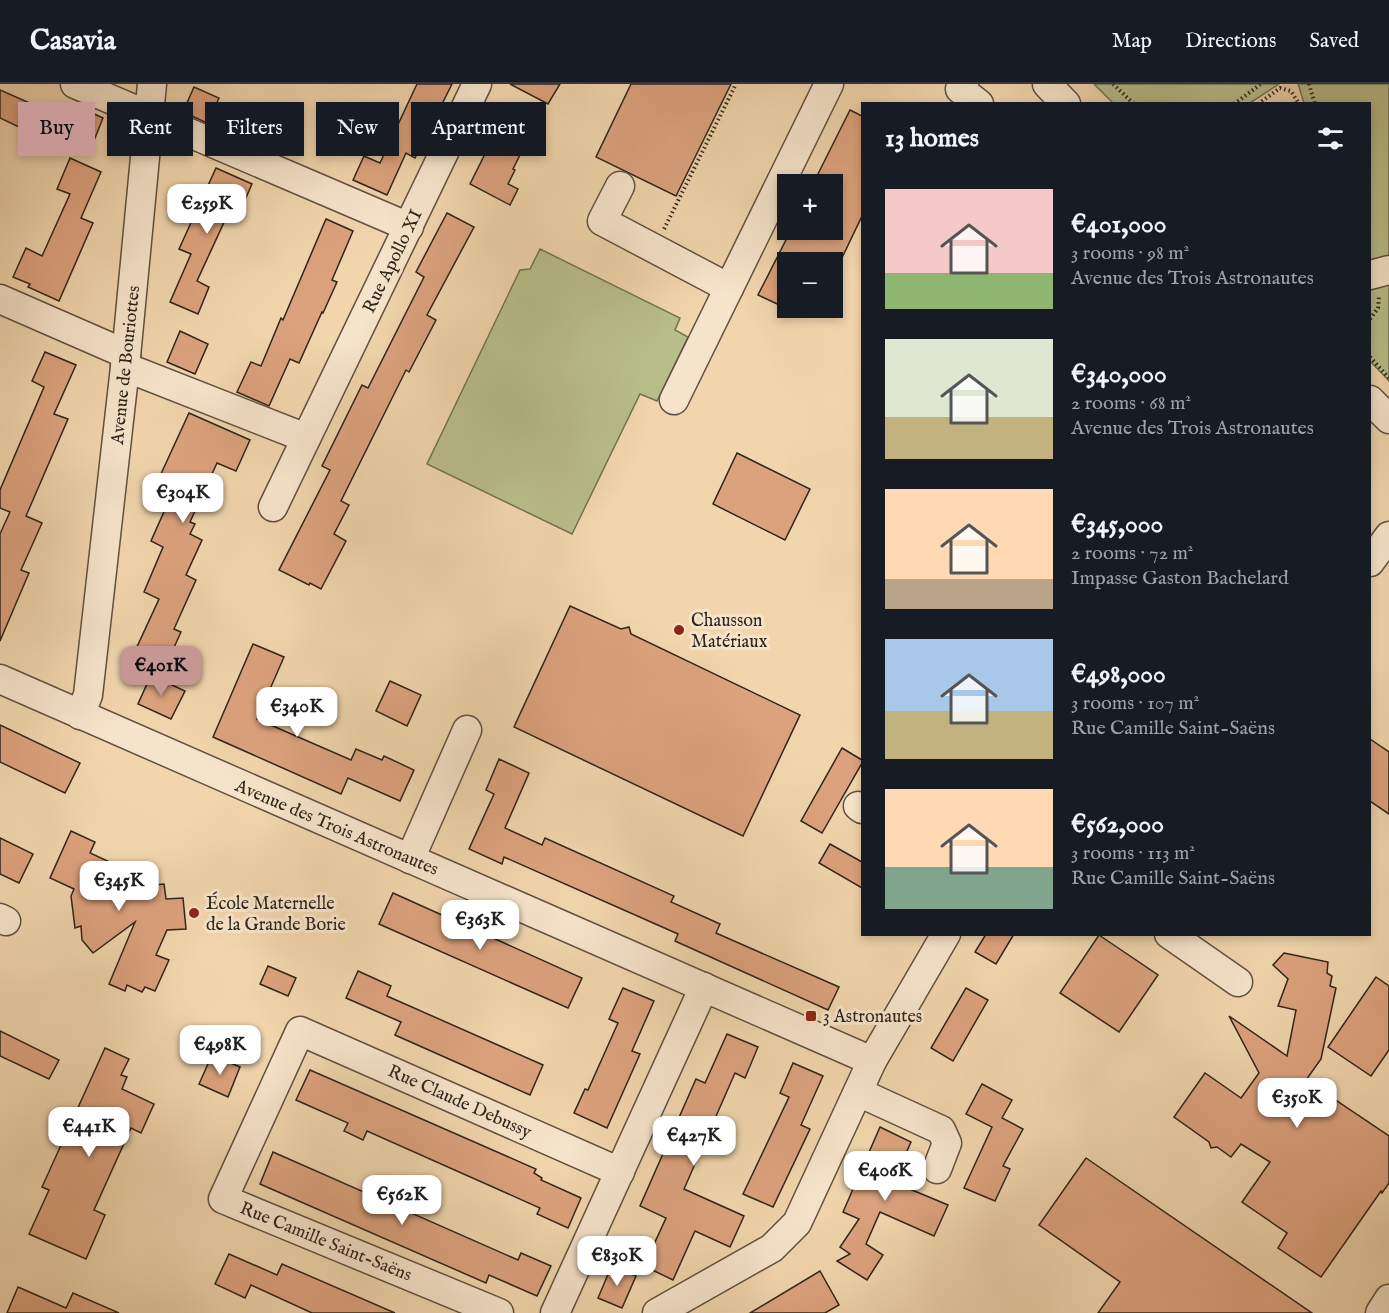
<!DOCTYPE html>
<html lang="en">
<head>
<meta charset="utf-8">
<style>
  :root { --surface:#171b24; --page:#242831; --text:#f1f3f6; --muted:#9ea1a6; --line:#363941; --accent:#c59692 }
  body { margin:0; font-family:"IM FELL English",serif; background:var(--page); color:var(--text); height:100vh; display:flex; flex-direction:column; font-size:22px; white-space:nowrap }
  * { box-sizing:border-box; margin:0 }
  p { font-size:20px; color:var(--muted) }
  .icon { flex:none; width:33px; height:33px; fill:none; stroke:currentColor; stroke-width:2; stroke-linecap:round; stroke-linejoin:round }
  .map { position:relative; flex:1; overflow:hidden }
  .drawer { position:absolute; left:861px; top:18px; width:510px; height:834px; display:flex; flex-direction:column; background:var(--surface); border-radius:0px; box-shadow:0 3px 9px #0003 }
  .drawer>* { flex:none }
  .guide { position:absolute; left:18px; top:18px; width:570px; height:54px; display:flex; gap:12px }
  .controls { position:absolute; left:777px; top:90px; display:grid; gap:12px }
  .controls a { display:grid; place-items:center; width:66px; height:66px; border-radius:0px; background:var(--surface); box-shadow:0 3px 9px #0003; font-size:30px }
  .price { position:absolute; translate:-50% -51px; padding:0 14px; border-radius:12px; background:#fff; color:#222; font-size:20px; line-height:39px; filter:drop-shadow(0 2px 3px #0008) }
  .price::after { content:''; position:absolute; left:50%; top:36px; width:18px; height:14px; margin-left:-9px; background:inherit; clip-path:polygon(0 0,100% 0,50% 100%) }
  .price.on { background:var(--accent); color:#111 }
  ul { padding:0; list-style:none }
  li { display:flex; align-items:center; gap:18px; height:150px; padding:0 24px }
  li span { display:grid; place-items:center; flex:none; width:168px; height:120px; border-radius:0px; color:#555 }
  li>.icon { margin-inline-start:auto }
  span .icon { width:72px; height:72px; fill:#fffc; stroke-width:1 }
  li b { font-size:26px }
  h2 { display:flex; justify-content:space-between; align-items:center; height:72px; padding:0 24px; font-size:26px }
  .pill { padding:0 21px; border-radius:0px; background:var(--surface); box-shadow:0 3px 9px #0003; font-size:21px; line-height:54px }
  .pill.on { background:var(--accent); color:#111 }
  header { display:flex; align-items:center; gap:36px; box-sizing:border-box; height:84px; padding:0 30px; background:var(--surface); border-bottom:2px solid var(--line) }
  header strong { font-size:28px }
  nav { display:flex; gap:33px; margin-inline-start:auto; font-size:21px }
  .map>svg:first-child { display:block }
  .green { fill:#b8be8b; stroke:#737253; stroke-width:1.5 }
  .building { fill:#dca27d; stroke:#2e251b; stroke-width:1.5 }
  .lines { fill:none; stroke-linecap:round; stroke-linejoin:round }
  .minor-casing { stroke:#5f5140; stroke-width:31 }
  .path { stroke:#2e251b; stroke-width:4; stroke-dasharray:1.5 3; stroke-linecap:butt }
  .minor { stroke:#f6e4ca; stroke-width:28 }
  .poi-dot { fill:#8f2418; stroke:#f6e4ca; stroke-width:2 }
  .labels { text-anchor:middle; stroke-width:6; stroke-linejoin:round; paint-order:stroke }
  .street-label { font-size:18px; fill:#2e251b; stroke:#f6e4ca }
  .poi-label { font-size:18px; fill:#2e251b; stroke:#f6e4ca; text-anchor:start }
</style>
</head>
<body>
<header>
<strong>Casavia</strong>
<nav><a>Map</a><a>Directions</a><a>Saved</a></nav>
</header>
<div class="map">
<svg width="1389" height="1229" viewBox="0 0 1389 1229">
  <rect width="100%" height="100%" fill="#f1d5ad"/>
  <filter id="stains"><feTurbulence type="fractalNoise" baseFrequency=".00333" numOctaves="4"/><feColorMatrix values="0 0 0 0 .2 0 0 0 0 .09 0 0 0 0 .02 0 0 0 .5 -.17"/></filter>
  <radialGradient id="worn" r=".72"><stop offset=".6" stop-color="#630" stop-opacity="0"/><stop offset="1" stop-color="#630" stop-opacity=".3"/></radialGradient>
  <g class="green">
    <path d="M 1094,0 L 1279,0 L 1250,19 L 1113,19 Z"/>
    <path d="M 1298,0 L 1389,0 L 1389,297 L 1370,277 L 1370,20 L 1304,19 Z"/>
    <path d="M 540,165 L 680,234 L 675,246 L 688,253 L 657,317 L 640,310 L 572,450 L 427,380 L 520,186 L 530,185 Z"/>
  </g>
  <g class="building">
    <path d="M 417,0 L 452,0 L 415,74 L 406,69 L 387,111 L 353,96 L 364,72 L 380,79 Z"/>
    <path d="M 510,0 L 560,0 L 548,20 Z"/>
    <path d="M 631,0 L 731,0 L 676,112 L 596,73 Z"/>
    <path d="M 194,3 L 219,14 L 207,39 L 183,28 Z"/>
    <path d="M 0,6 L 34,21 L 23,45 L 0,34 Z"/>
    <path d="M 72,20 L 103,34 L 93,59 L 61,45 Z"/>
    <path d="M 256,21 L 278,31 L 267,57 L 245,47 Z"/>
    <path d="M 850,26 L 862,32 L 862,132 L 840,178 L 788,178 L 788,225 L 758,211 L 791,146 L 832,146 L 832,100 L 813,100 Z"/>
    <path d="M 498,44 L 526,59 L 513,85 L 515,86 L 508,100 L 518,105 L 510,121 L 470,100 Z"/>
    <path d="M 70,74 L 101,88 L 81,134 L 93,139 L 59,217 L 28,203 L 30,200 L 13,193 L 26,164 L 42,172 L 70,110 L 57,105 Z"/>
    <path d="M 216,84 L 252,100 L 241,125 L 232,121 L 197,197 L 209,203 L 198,230 L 170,218 L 191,170 L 179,165 Z"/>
    <path d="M 447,129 L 474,143 L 427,231 L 436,236 L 409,288 L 406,286 L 341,417 L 349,421 L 334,450 L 346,457 L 321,505 L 310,499 L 309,501 L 279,486 L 330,386 L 322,382 L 362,301 L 368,304 L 424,193 L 416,188 Z"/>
    <path d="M 326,135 L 353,147 L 332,196 L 337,198 L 323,229 L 322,228 L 299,279 L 290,275 L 269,322 L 237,308 L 251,278 L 261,282 L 281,234 L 283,236 Z"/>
    <path d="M 180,247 L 208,260 L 195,290 L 167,278 Z"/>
    <path d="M 45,268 L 76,281 L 54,330 L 68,335 L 26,432 L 42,439 L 21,486 L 29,489 L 0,557 L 0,450 L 10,428 L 0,424 L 0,406 L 44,303 L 32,297 Z"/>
    <path d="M 189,329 L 250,356 L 236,387 L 217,379 L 190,438 L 195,440 L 190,450 L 202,456 L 186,491 L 196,496 L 174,545 L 181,548 L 167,579 L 136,565 L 159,515 L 144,508 L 163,463 L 151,457 L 171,412 L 154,405 Z"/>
    <path d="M 737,369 L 810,405 L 785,456 L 713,420 Z"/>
    <path d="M 570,522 L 621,545 L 629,543 L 631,550 L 800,631 L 743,752 L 514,643 Z"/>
    <path d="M 253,560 L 284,573 L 257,635 L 351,676 L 356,665 L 382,676 L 384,672 L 414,686 L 400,717 L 348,694 L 341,710 L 213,653 Z"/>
    <path d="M 151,591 L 185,607 L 171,635 L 138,620 Z"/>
    <path d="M 390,597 L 421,611 L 407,642 L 376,627 Z"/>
    <path d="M 0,641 L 80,679 L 65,709 L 0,678 Z"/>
    <path d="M 1370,655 L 1389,668 L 1389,730 L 1370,717 Z"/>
    <path d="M 842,664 L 862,676 L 862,679 L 822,749 L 801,737 Z"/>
    <path d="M 499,675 L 529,689 L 505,744 L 542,761 L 545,754 L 674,812 L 671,818 L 720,840 L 716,849 L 839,903 L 828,926 L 675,857 L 678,850 L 504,773 L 502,780 L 469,765 L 494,710 L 486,706 Z"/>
    <path d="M 71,747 L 95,758 L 90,769 L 142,793 L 143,802 L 164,800 L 166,815 L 183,814 L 186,845 L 167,846 L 156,871 L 169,876 L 155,907 L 145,903 L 142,908 L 127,901 L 125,907 L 109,900 L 135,838 L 93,869 L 82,856 L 81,842 L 75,844 L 71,812 L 74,805 L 50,794 Z"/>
    <path d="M 0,754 L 33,770 L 19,799 L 0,790 Z"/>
    <path d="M 830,760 L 862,778 L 862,804 L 819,779 Z"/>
    <path d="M 393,809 L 582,894 L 568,924 L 379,840 Z"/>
    <path d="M 986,850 L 1014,850 L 996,880 L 975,868 Z"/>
    <path d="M 1099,851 L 1158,891 L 1119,948 L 1060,909 Z"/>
    <path d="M 1284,869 L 1328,878 L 1327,889 L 1332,892 L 1330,902 L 1336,904 L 1321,975 L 1306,996 L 1389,1052 L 1389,1099 L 1382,1109 L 1381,1107 L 1321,1193 L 1278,1164 L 1287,1149 L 1242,1118 L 1270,1078 L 1241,1060 L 1231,1073 L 1217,1063 L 1211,1064 L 1209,1058 L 1174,1033 L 1205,989 L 1241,1014 L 1259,989 L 1229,932 L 1287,972 L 1296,926 L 1278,922 L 1288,895 L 1273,881 Z"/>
    <path d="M 268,882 L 296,894 L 288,912 L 260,900 Z"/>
    <path d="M 358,887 L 391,902 L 387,912 L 543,981 L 530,1011 L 395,951 L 401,938 L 346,914 Z"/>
    <path d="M 1376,893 L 1389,902 L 1389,966 L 1371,992 L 1328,963 Z"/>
    <path d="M 623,904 L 654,917 L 632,967 L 640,970 L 607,1044 L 574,1029 L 585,1005 L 588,1006 L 618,939 L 609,935 Z"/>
    <path d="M 966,904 L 988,916 L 953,977 L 931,964 Z"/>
    <path d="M 0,947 L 59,976 L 49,995 L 0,972 Z"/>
    <path d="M 727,950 L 758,963 L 745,994 L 735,989 L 684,1105 L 744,1132 L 730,1163 L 695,1147 L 673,1196 L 644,1182 L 666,1134 L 640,1122 L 696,995 L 705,999 Z"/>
    <path d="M 105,964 L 129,975 L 121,991 L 127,993 L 122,1005 L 154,1020 L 141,1049 L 131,1044 L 94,1126 L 105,1131 L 86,1175 L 29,1150 L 49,1106 L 42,1103 Z"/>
    <path d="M 212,971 L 240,983 L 228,1013 L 199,1000 Z"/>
    <path d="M 793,979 L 823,992 L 801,1041 L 810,1045 L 773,1123 L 743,1110 L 789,1013 L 780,1009 Z"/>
    <path d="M 310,986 L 536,1085 L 534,1089 L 542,1094 L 541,1096 L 581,1114 L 568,1144 L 537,1130 L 540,1124 L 367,1047 L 363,1056 L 344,1047 L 348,1039 L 296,1016 Z"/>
    <path d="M 982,1000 L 1012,1016 L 1002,1034 L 1023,1045 L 1003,1082 L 1010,1085 L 995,1117 L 964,1104 L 992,1043 L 966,1030 Z"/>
    <path d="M 880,1043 L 911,1058 L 893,1098 L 948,1121 L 934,1152 L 880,1128 L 866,1160 L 883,1171 L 867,1196 L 837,1177 L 850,1170 L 840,1163 L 859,1135 L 843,1128 Z"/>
    <path d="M 273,1068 L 518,1176 L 521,1169 L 551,1182 L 537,1212 L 489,1191 L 486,1199 L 260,1100 Z"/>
    <path d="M 1086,1074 L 1312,1229 L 1098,1229 L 1120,1198 L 1039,1141 Z"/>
    <path d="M 229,1170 L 277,1191 L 282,1180 L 395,1229 L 312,1229 L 251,1201 L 245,1214 L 215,1200 Z"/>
    <path d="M 612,1181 L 636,1192 L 622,1224 L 598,1214 Z"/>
    <path d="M 820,1187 L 839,1221 L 825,1229 L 750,1229 Z"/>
    <path d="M 18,1203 L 66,1224 L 73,1209 L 119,1229 L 7,1229 Z"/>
  </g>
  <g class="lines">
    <g class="minor-casing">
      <g id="minor">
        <path d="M 75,0 L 409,143"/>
        <path d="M 964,0 L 960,5 L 979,20"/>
        <path d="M 1047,0 L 1066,20"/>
        <path d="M 620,102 L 602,137 L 729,204"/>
        <path d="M 1370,191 L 1389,186"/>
        <path d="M 0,215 L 126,270"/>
        <path d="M 125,283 L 306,354"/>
        <path d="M 674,316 L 829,0"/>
        <path d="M 1370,316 L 1389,335"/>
        <path d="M 273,423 L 477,0"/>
        <path d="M 1370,478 L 1389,452"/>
        <path d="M 0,595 L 872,977"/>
        <path d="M 80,631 L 88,611 L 125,283 L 152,0"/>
        <path d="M 858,722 L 862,725"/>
        <path d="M 410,775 L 467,646"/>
        <path d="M 0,834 L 6,837"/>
        <path d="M 1169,850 L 1238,898"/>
        <path d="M 858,1008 L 941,1046 L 947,1059 L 937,1085"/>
        <path d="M 499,1229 L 223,1115 L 300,947 L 620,1088"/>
        <path d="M 555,1229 L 704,903"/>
        <path d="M 657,1229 L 772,1164 L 797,1139 L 872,977 L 946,850"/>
        <path d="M 1380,1229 L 1389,1215"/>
      </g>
    </g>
    <g class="path">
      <path d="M 1113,0 L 1134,20"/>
      <path d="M 1309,0 L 1315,20"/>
      <path d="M 1234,20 L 1261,0"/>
      <path d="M 1258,20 L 1280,4 L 1291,7 L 1299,20"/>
      <path d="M 664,145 L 736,0"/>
      <path d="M 1370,235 L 1378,224 L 1379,212"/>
      <path d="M 1370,273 L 1389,294"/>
    </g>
    <use href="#minor" class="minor"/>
  </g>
  <g class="poi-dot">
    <circle cx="679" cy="546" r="6"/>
    <circle cx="194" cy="829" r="6"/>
    <rect x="805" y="926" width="12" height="12" rx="3"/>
  </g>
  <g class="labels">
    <g class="street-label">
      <text transform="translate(392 177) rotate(-64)" y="6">Rue Apollo XI</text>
      <text transform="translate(125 281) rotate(-84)" y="6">Avenue de Bouriottes</text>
      <text transform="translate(337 743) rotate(23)" y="6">Avenue des Trois Astronautes</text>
      <text transform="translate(460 1017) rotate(24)" y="6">Rue Claude Debussy</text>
      <text transform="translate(326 1157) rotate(22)" y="6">Rue Camille Saint-Saëns</text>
    </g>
    <g class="poi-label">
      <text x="691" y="542">Chausson<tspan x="691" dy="21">Matériaux</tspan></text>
      <text x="206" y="825">École Maternelle<tspan x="206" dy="21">de la Grande Borie</tspan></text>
      <text x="823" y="938">3 Astronautes</text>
    </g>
  </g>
  <rect width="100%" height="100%" filter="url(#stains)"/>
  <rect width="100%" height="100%" fill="url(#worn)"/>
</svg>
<div class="controls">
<a>+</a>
<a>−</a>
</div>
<b class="price" style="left:207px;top:151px">€259K</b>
<b class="price" style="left:183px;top:440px">€304K</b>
<b class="price on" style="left:161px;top:613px">€401K</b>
<b class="price" style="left:297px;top:654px">€340K</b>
<b class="price" style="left:119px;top:828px">€345K</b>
<b class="price" style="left:480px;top:867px">€363K</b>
<b class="price" style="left:220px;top:992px">€498K</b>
<b class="price" style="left:1297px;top:1045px">€350K</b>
<b class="price" style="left:89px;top:1074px">€441K</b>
<b class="price" style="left:694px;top:1083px">€427K</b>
<b class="price" style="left:885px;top:1118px">€406K</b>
<b class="price" style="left:402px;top:1142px">€562K</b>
<b class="price" style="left:617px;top:1203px">€830K</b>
<div class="guide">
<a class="pill on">Buy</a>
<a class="pill">Rent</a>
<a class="pill">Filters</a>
<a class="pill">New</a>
<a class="pill">Apartment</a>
</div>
<section class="drawer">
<h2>13 homes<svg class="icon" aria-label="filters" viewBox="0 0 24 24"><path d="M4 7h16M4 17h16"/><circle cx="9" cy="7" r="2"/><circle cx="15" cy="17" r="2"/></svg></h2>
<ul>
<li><span style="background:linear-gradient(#f6c9c9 70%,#8fb573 0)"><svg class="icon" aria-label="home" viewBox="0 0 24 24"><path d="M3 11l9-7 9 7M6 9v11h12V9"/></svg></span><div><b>€401,000</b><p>3 rooms · 98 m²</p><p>Avenue des Trois Astronautes</p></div></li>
<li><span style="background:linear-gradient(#dfe7d0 65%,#c2b280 0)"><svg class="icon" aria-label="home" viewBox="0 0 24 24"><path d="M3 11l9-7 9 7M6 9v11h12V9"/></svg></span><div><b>€340,000</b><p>2 rooms · 68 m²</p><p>Avenue des Trois Astronautes</p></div></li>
<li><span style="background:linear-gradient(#ffd9b3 75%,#b9a48a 0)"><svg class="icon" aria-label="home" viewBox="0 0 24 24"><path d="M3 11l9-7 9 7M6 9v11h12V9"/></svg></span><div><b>€345,000</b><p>2 rooms · 72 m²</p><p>Impasse Gaston Bachelard</p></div></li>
<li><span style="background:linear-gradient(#a9c7e8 60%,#c2b280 0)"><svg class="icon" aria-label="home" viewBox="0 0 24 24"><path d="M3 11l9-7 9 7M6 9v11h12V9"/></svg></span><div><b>€498,000</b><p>3 rooms · 107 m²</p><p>Rue Camille Saint-Saëns</p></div></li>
<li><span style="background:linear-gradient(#ffd9b3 65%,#7fa58c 0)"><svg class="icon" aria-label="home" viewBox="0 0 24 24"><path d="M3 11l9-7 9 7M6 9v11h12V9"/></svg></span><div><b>€562,000</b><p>3 rooms · 113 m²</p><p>Rue Camille Saint-Saëns</p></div></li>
</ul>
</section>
</div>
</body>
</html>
